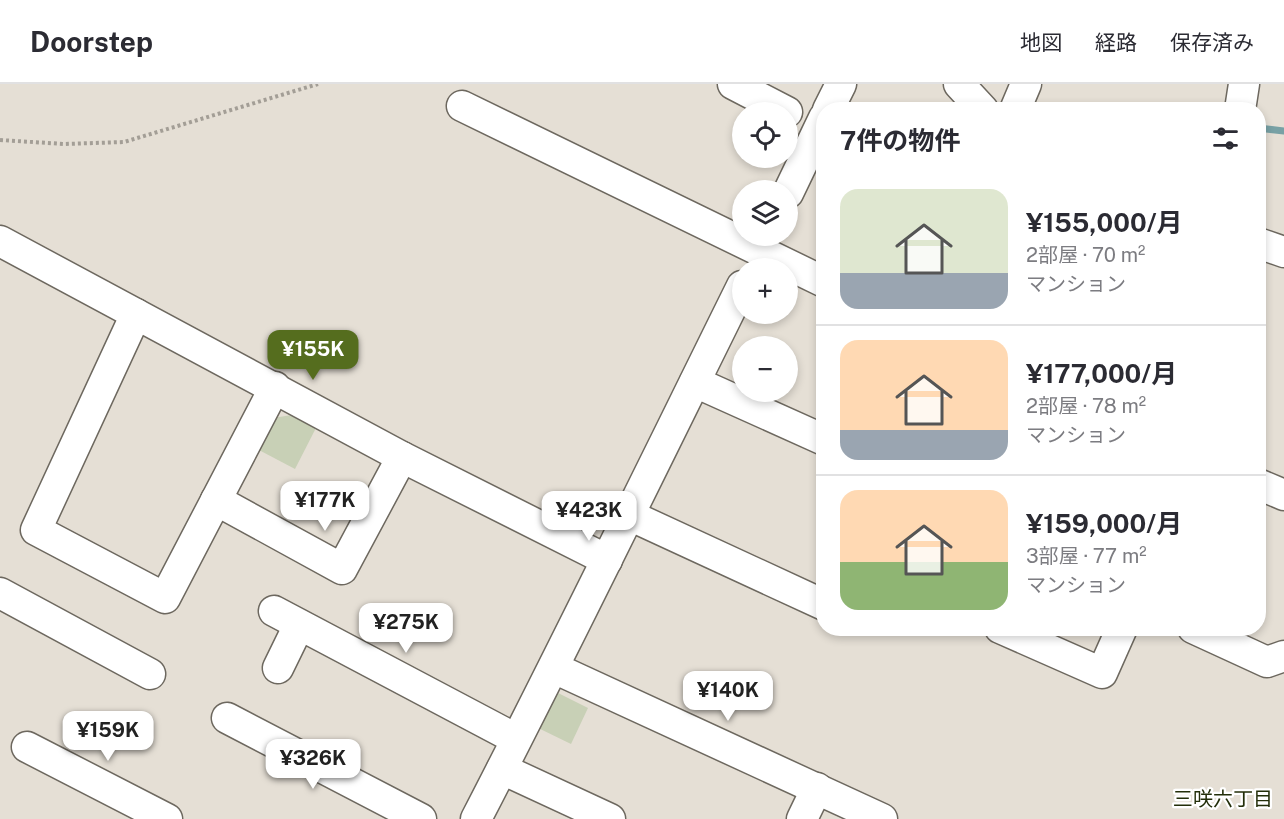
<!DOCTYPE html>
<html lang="ja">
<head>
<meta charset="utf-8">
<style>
  :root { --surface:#fff; --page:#f2f2f3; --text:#2b2b33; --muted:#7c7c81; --line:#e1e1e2; --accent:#556d1e }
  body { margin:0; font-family:"Public Sans","Noto Sans JP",sans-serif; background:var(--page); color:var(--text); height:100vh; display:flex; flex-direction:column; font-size:22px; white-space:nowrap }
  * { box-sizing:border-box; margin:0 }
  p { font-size:20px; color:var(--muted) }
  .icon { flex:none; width:33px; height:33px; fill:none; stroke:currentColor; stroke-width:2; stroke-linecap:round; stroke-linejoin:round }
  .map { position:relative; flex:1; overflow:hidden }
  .panel { position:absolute; left:816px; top:18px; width:450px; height:534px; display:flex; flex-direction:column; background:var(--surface); border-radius:24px; box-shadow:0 3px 9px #0003 }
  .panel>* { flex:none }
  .controls { position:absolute; left:732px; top:18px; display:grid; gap:12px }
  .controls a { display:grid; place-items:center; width:66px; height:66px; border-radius:50%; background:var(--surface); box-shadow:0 3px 9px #0003; font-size:30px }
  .price { position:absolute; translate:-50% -51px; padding:0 14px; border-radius:12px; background:#fff; color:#222; font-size:20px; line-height:39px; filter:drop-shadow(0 2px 3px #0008) }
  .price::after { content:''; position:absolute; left:50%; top:36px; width:18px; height:14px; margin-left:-9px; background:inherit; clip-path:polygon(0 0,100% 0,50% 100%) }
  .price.selected { background:var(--accent); color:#fff }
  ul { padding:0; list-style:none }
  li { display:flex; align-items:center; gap:18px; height:150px; padding:0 24px }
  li+li { border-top:2px solid var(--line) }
  li span { display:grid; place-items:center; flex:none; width:168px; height:120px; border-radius:18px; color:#555 }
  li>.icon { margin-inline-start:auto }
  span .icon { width:72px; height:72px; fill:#fffc; stroke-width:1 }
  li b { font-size:26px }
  h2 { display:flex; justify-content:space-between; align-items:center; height:72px; padding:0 24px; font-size:26px }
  header { display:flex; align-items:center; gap:36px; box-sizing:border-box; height:84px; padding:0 30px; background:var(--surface); border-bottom:2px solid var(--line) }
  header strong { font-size:28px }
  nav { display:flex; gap:33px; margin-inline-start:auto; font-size:21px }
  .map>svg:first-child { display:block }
  .green { fill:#c8d0b6 }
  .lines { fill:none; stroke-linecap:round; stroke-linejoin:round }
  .stream { stroke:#78a1a5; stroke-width:7 }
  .minor-casing { stroke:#6d685f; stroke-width:33 }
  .path { stroke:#a39e96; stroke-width:4; stroke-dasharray:3 3; stroke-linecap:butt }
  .minor { stroke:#fff; stroke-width:30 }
  .labels { text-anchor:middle; stroke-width:4.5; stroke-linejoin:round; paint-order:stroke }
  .neighbourhood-label { font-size:20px; fill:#232e09; stroke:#fff }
</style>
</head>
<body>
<header>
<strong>Doorstep</strong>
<nav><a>地図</a><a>経路</a><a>保存済み</a></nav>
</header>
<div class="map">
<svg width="1284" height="735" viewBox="0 0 1284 735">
  <rect width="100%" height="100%" fill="#e5dfd5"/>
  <g class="green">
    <path d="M 298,330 L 318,340 L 295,385 L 257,365 L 273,334 Z"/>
    <path d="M 550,605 L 588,624 L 571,660 L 532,641 Z"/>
  </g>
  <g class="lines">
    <path class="stream" d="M 1258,44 L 1284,47"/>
    <g class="minor-casing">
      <g id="minor">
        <path d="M 733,0 L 787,28"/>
        <path d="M 959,0 L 983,26"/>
        <path d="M 462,22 L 824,198"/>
        <path d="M 828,26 L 841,0"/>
        <path d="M 1015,26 L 1026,0"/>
        <path d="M 1240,26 L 1244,0"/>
        <path d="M 788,109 L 824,34"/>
        <path d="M 0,157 L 402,373 L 607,476"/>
        <path d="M 1258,159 L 1284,168"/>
        <path d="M 136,230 L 36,446 L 165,514 L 275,303"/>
        <path d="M 695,298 L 824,356"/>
        <path d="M 1258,400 L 1284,411"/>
        <path d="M 216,416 L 342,485 L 402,373"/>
        <path d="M 629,431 L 824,521"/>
        <path d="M 0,509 L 150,590"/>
        <path d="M 274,527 L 516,655"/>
        <path d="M 1000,544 L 1102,589 L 1122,544"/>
        <path d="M 1193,544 L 1267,578 L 1284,572"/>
        <path d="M 278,584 L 299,541"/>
        <path d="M 554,584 L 882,735"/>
        <path d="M 227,634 L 421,735"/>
        <path d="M 27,663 L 167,735"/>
        <path d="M 502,685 L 610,735"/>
        <path d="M 476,735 C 567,559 654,380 742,202"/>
        <path d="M 802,735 L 817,704"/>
      </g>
    </g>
    <path class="path" d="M 0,56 L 64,60 L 124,58 L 318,0"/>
    <use href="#minor" class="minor"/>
  </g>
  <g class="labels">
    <g class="neighbourhood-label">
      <text x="1223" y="722">三咲六丁目</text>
    </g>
  </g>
</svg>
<div class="controls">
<a><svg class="icon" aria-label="locate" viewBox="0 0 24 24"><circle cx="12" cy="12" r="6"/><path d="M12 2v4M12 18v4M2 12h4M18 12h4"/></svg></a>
<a><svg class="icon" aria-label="layers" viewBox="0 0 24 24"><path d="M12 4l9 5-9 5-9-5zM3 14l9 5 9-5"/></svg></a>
<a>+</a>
<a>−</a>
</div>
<b class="price selected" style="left:313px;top:297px">¥155K</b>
<b class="price" style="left:325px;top:448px">¥177K</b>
<b class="price" style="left:589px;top:458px">¥423K</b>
<b class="price" style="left:406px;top:570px">¥275K</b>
<b class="price" style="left:728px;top:638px">¥140K</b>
<b class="price" style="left:108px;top:678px">¥159K</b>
<b class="price" style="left:313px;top:706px">¥326K</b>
<section class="panel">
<h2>7件の物件<svg class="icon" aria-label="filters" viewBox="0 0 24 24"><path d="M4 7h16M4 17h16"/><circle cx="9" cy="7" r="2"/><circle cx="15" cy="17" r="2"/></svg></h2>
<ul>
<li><span style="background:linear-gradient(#dfe7d0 70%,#9aa5b1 0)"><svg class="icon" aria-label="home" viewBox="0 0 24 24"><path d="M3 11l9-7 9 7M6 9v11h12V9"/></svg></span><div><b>¥155,000/月</b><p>2部屋 · 70 m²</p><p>マンション</p></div></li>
<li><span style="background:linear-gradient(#ffd9b3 75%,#9aa5b1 0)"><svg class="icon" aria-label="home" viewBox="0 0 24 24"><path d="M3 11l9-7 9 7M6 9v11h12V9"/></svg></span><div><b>¥177,000/月</b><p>2部屋 · 78 m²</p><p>マンション</p></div></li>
<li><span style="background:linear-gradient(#ffd9b3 60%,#8fb573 0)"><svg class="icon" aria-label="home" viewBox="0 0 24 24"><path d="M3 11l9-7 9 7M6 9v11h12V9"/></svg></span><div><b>¥159,000/月</b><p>3部屋 · 77 m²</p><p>マンション</p></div></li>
</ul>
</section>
</div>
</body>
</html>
